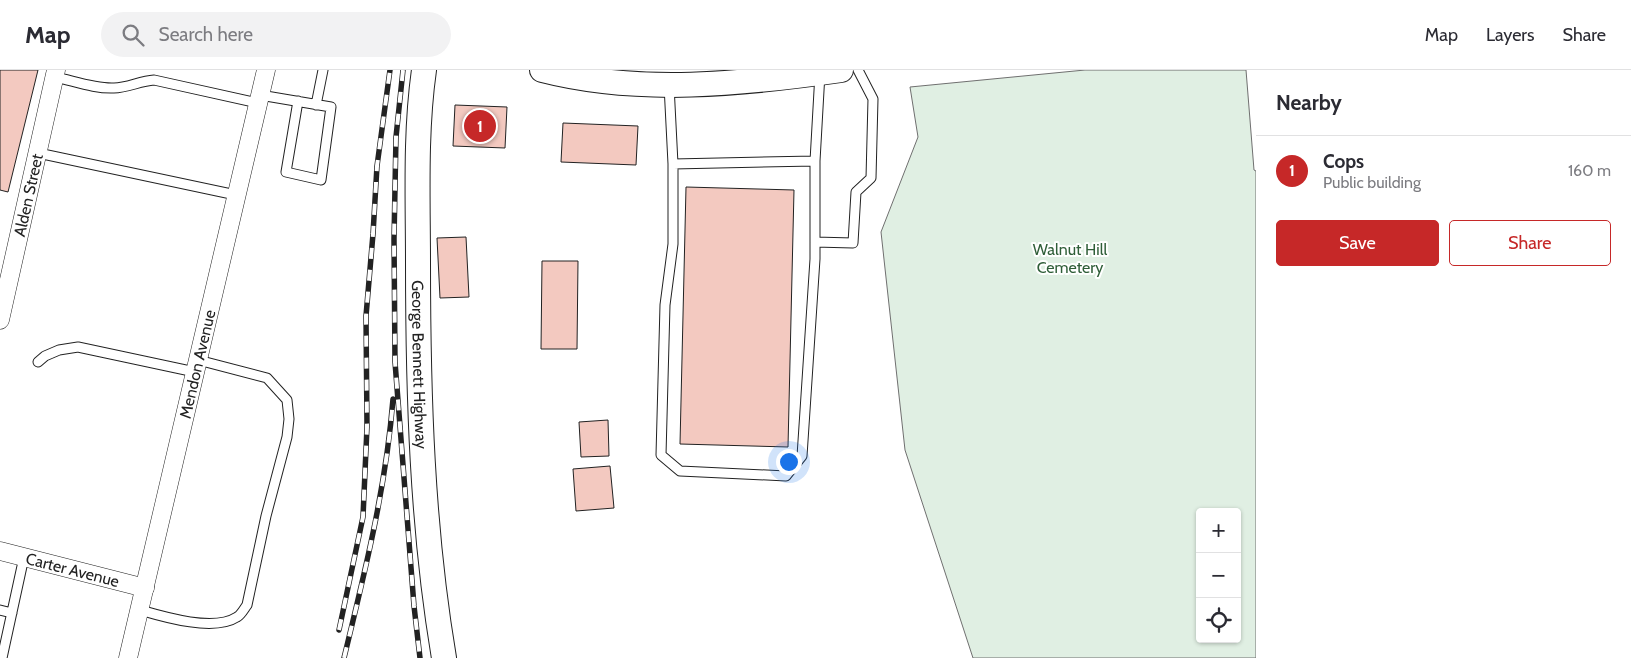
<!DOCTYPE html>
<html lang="en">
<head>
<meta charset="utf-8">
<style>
  body { margin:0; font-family:Cabin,sans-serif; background:#f2f2f3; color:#2b2b33 }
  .controls { position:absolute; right:15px; bottom:15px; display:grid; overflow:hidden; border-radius:5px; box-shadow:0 1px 4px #0004 }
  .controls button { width:45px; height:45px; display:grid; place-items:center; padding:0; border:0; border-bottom:1px solid #e1e1e2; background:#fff; color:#2b2b33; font:25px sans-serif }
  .you { position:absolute; left:788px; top:391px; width:18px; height:18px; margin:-12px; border:4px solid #fff; border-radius:50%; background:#1a73e8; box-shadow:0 0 0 8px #1a73e833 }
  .badge { display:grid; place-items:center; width:32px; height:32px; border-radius:50%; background:#c62828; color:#fff; font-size:16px; font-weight:700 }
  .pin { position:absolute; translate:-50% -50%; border:2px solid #fff; box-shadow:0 1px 5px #0006 }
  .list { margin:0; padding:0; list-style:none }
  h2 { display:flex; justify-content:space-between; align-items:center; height:65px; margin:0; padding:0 20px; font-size:21px }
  h2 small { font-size:16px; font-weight:400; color:#7c7c81 }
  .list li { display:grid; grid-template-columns:32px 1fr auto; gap:15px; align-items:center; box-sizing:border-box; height:70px; padding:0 20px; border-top:1px solid #e1e1e2 }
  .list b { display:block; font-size:19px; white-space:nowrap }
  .list p { margin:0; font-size:16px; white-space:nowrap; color:#7c7c81 }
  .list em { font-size:16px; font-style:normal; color:#7c7c81 }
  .actions { display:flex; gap:10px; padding:15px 20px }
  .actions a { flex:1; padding:11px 0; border:1px solid #c62828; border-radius:5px; text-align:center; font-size:18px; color:#c62828 }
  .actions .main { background:#c62828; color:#fff }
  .icon { flex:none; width:28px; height:28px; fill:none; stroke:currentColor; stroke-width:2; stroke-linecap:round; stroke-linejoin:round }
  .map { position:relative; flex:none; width:1256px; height:588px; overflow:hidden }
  header { display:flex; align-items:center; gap:30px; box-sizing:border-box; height:70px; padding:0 25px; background:#fff; border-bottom:1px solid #e1e1e2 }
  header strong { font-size:24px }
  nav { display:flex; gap:28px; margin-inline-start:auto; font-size:18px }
  .search { width:350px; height:45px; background:#f2f2f3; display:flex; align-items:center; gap:12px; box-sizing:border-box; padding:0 18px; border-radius:28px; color:#7c7c81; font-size:19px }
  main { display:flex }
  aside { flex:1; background:#fff }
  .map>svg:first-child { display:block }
  .green { fill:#e0efe3; stroke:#6f6f6f; fill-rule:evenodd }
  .building { fill:#f3c9c0; stroke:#222 }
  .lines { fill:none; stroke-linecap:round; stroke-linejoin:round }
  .service-casing { stroke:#222; stroke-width:11 }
  .minor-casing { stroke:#222; stroke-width:19 }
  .secondary-casing { stroke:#222; stroke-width:26 }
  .service { stroke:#fff; stroke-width:9 }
  .minor { stroke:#fff; stroke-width:18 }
  .secondary { stroke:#fff; stroke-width:24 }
  .rail-casing { stroke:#222; stroke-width:5.5 }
  .rail { stroke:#fff; stroke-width:4; stroke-dasharray:11; stroke-linecap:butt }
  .labels { text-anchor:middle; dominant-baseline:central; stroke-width:4; stroke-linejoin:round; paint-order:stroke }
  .street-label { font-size:16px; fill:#222; stroke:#fff }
  .park-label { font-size:16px; fill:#2f5e38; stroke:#fff }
</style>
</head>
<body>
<header>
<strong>Map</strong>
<div class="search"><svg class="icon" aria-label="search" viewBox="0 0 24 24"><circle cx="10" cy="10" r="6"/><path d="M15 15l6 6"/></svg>Search here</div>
<nav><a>Map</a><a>Layers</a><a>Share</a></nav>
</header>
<main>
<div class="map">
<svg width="1256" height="588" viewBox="0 0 1256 588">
  <rect width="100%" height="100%" fill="#fff"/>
  <!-- green -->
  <path class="green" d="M1085,0H1246L1254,100L1256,101V588H973L905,380L881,162L918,67L910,17ZM1200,442H1237V569H1200Z"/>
  <!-- building -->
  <path class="building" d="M0,0H38L8,122L0,120Z
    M455,35L507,37L505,78L453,76Z
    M563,53L638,56L636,95L561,92Z
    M686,117L794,120L788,377L680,374Z
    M466,167L469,227L440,228L437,168Z
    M542,191H578L577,279H541Z
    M608,350L609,386L581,387L579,352Z
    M610,396L614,438L576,441L573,399Z"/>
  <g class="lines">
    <!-- service casing -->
    <g class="service-casing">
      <path id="service" d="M55,7C74,11 95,19 114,18C127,18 140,11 154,10L258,33
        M669,15L673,94L815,91L820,3
        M260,25L331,37L321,110L286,102L298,31
        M316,35L323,0
        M38,83L236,125
        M673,94V174L665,235L661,385L680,401L786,406L802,386L815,189V91
        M815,172L853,173L856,122L871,108L873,29L858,0
        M38,292L45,286L59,280L78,277L195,302
        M0,540L12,543
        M140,540C164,547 214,562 237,547C241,545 244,539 247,535L266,446L287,367L289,349L287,330L267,308L198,290
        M2,588L24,487"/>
    </g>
    <!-- minor casing -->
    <g class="minor-casing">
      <g id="minor">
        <path id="s1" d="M0,250L56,0"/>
        <path id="s2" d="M0,481L145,518"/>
        <path id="s3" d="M128,588L266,0"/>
      </g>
    </g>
    <!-- secondary casing -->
    <g class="secondary-casing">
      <g id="secondary">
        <path id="s4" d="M424,0C415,63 418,129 418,192C418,325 422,458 444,588"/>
        <path d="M542,0C639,25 743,14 841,0"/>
      </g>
    </g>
    <!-- service -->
    <use href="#service" class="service"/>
    <!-- minor -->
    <use href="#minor" class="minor"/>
    <!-- secondary -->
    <use href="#secondary" class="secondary"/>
    <!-- rail casing -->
    <g class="rail-casing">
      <path id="rail" d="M403,0L396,67L394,169L395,292L414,536L420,588
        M339,560L363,447L367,357L366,246L373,164L377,96L390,0
        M344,588C365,501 386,418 393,329"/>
    </g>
    <!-- rail -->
    <use href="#rail" class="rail"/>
  </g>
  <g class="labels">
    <!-- street labels -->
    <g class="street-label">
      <text stroke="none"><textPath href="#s1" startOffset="128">Alden Street</textPath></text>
      <text stroke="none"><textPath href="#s3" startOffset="302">Mendon Avenue</textPath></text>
      <text stroke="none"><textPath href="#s4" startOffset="295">George Bennett Highway</textPath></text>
      <text stroke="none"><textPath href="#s2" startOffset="75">Carter Avenue</textPath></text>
    </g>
    <!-- park labels -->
    <g class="park-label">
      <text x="1070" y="179">Walnut Hill<tspan x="1070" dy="18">Cemetery</tspan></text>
    </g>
  </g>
</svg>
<div class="controls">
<button>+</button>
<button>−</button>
<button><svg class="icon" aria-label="locate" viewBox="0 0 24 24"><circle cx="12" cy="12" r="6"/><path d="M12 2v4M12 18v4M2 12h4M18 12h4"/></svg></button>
</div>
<div class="you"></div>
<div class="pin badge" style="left:480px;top:56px">1</div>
</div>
<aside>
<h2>Nearby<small></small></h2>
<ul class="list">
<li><span class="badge">1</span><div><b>Cops</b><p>Public building</p></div><em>160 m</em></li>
</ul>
<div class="actions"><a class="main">Save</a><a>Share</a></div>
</aside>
</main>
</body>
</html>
